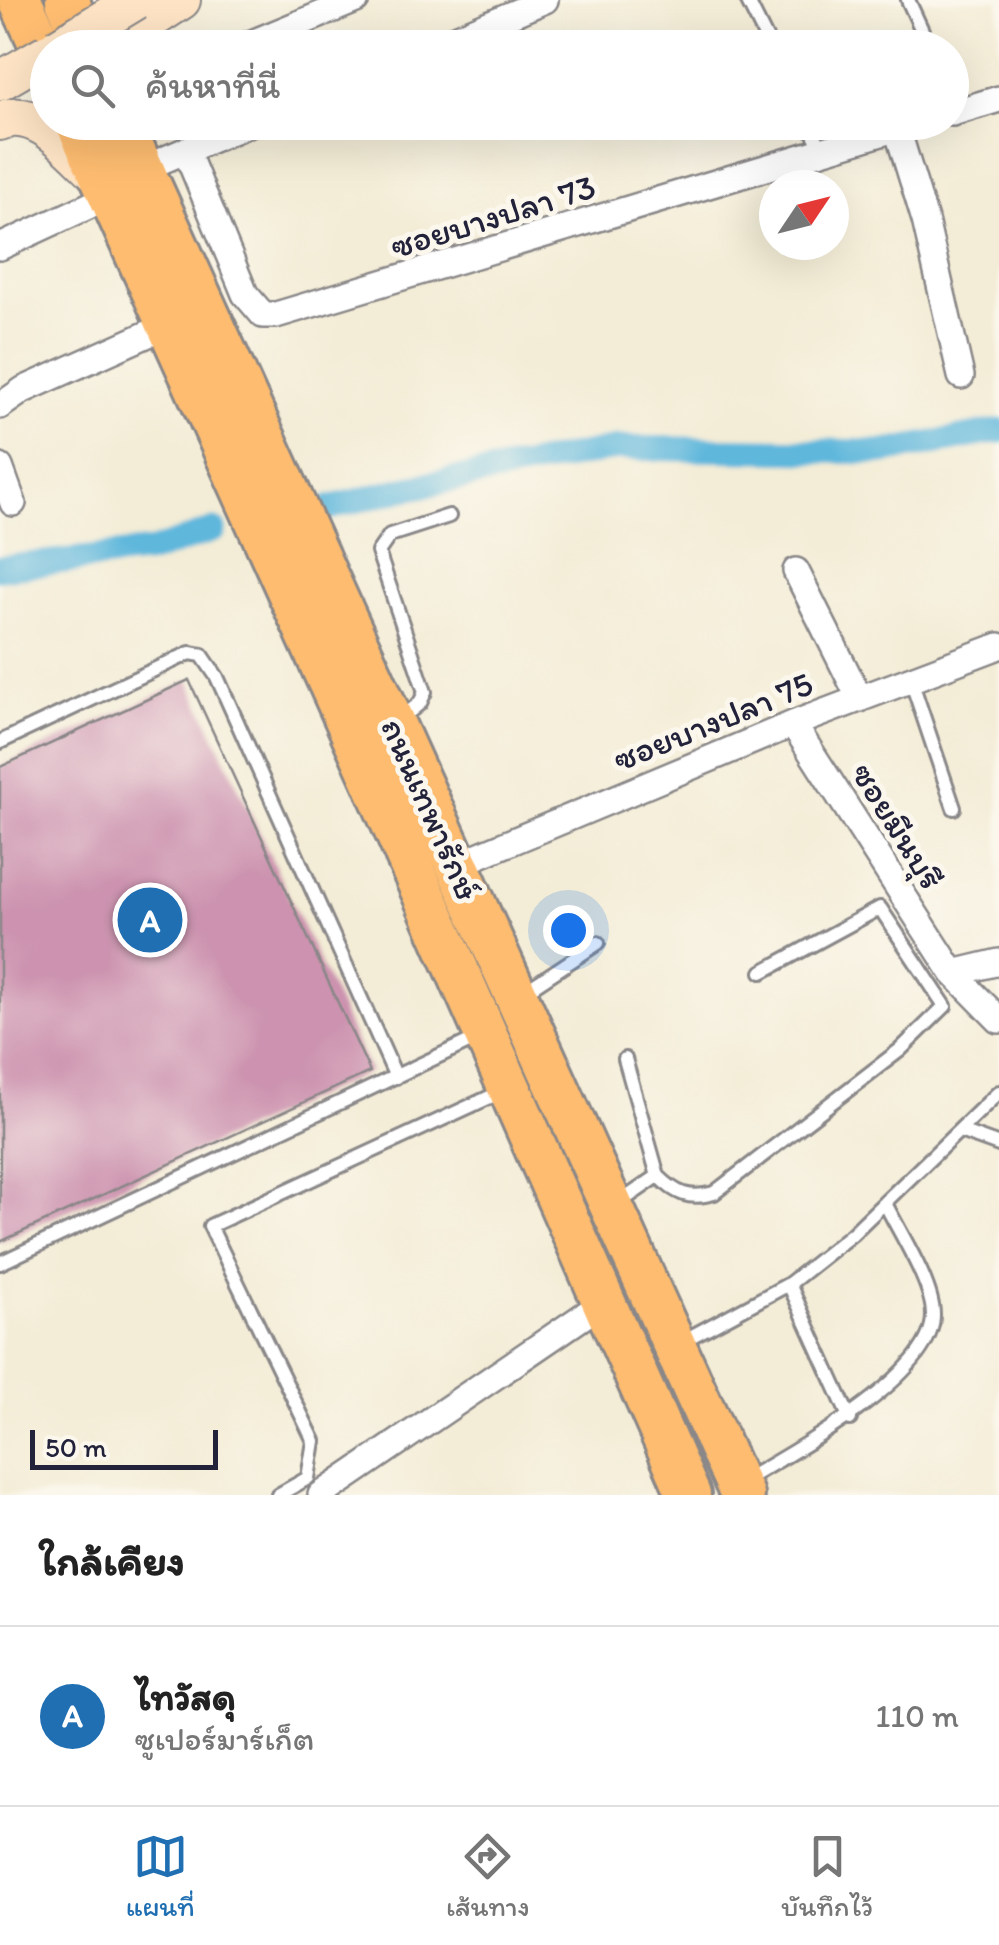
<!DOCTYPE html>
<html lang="th">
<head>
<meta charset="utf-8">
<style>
  body { margin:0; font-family:Itim,"Playpen Sans Thai",sans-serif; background:#f6f6f6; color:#222 }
  .compass { position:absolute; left:759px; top:170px; width:90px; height:90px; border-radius:50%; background:#fff; box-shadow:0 10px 40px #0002; rotate:55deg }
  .scale { position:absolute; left:30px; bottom:25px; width:188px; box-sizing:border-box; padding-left:10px; border:5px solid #22223b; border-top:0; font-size:28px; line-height:35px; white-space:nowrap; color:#22223b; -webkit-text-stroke:8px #fbf7ec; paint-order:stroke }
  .you { position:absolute; left:568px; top:930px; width:35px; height:35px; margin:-25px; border:8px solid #fff; border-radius:50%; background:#1a73e8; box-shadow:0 0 0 15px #1a73e833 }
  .badge { display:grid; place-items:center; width:65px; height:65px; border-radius:50%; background:#1f6fb2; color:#fff; font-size:32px; font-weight:700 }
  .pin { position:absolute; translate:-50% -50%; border:5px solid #fff; box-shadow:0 2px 10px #0006 }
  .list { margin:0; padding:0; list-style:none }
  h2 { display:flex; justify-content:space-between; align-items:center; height:130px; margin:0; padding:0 40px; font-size:42px }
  h2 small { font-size:32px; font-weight:400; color:#767676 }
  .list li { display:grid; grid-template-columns:65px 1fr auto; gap:30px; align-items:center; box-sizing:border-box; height:180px; padding:0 40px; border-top:2px solid #e0e0e0 }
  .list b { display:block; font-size:38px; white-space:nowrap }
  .list p { margin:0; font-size:32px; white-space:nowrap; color:#767676 }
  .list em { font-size:32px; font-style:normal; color:#767676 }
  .icon { flex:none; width:55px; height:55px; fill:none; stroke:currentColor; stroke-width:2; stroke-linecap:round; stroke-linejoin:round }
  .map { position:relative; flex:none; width:999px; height:1495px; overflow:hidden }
  .search { position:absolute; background:#fff; box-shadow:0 10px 40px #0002; left:30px; right:30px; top:30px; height:110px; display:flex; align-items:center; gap:25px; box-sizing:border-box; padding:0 35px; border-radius:55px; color:#767676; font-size:38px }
  .sheet { height:310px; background:#fff }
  nav { display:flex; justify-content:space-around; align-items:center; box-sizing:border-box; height:140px; border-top:2px solid #e0e0e0; background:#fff; font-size:28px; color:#767676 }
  nav a { display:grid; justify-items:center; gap:5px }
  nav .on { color:#1f6fb2 }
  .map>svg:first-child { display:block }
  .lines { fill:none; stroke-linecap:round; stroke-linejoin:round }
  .canal { stroke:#5fb7dc; stroke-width:25 }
  .building { fill:#cc92af }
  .lane-casing { stroke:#8a8788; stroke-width:18 }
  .street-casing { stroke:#8a8788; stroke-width:30 }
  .secondary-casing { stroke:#8a8788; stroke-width:42 }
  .primary-casing { stroke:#8a8788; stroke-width:48 }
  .lane { stroke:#fff; stroke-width:12 }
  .street { stroke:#fff; stroke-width:25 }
  .secondary { stroke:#fee4c5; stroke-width:38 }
  .primary { stroke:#fdbc6f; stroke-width:42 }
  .secondary-bridge-casing { stroke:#8a8788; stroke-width:42; stroke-linecap:butt }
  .secondary-bridge { stroke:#fee4c5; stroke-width:38 }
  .labels { text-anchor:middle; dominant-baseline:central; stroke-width:10; stroke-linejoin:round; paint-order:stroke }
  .street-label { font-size:35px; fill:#22223b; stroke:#fbf7ec }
</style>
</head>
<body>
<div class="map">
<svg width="999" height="1495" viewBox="0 0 999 1495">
  <rect width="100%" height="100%" fill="#fbf7ec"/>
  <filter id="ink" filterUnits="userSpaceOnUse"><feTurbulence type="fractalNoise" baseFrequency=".01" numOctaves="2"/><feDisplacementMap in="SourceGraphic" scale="20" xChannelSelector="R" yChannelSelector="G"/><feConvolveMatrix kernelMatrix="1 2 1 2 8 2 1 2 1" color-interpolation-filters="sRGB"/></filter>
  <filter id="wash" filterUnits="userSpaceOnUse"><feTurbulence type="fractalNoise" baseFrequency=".0048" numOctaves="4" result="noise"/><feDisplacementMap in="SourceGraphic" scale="40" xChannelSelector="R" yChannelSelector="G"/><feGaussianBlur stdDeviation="2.25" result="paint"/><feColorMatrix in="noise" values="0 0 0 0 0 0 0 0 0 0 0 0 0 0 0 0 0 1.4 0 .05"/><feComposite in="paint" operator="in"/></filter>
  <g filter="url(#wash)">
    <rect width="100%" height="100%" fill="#f3ecd6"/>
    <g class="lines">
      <!-- canal -->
      <path class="canal" d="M328,508L399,490L617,448L884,452L999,431
        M0,568L153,551L214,530"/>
    </g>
    <g id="blocks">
      <!-- building -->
      <path class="building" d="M189,680L370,1072L0,1242V767Z"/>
    </g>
  </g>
  <g filter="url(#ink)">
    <use href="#blocks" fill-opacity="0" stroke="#8a8788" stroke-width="2.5"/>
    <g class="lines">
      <!-- lane casing -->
      <g class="lane-casing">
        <path id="lane" d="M747,0L771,48
          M908,0L930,48
          M808,122L822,150
          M911,680L954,808
          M398,721L420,703L425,692L378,552L390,535L449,516
          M0,742L190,653L202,655L217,677L396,1077
          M521,994L598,943
          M960,1131L999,1145
          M658,1176C676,1194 689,1200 714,1193L900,1050L945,1006L880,908L762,972
          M616,1205L658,1176L625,1059
          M0,1263L479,1037
          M789,1284L850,1419
          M681,1342L789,1284L852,1234L999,1092
          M743,1481C791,1453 934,1376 933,1315C933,1284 899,1232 885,1203
          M278,1495L308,1478L314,1441L210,1226L503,1091"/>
      </g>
      <!-- street casing -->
      <g class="street-casing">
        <path id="street" d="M240,48L356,0
          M432,48L545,0
          M952,113L999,99
          M897,129L925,220L961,376
          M186,151L245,294L263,315H276L918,122
          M142,169L253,122
          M0,247L110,196
          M0,406L23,390L168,325
          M0,467L13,503
          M796,571L860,699
          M793,724L953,973L999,962
          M456,865L793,724L999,646
          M953,973L999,1020
          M321,1495L604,1302"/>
      </g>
      <!-- secondary casing -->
      <g class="secondary-casing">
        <path id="secondary" d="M123,48L150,20L181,0
          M0,121C37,104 75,154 100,176"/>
      </g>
      <!-- primary casing -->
      <g class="primary-casing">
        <path id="primary" d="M20,0L48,60
          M67,0L88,48
          M77,122L373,779L689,1495
          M121,122L742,1495"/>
      </g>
      <!-- lane -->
      <use href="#lane" class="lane"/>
      <!-- street -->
      <use href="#street" class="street"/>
      <!-- secondary -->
      <use href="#secondary" class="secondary"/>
      <!-- primary -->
      <use href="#primary" class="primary"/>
      <!-- secondary-bridge casing -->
      <g class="secondary-bridge-casing">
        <path id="secondary-bridge" d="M57,48L136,0
          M0,81L48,53"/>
      </g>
      <!-- secondary-bridge -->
      <use href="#secondary-bridge" class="secondary-bridge"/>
    </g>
  </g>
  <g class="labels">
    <!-- street labels -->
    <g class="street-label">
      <text transform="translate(493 216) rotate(-17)">ซอยบางปลา 73</text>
      <text transform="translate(713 721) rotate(-22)">ซอยบางปลา 75</text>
      <text transform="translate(431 809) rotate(66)">ถนนเทพารักษ์</text>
      <text transform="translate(898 826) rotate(58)">ซอยมีนบุรี</text>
    </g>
  </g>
</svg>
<svg class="compass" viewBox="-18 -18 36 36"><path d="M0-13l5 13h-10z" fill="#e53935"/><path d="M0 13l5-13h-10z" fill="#767676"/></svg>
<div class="scale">50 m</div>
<div class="you"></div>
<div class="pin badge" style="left:150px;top:920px">A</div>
<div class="search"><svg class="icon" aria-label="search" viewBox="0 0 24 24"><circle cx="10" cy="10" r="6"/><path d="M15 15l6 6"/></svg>ค้นหาที่นี่</div>
</div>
<section class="sheet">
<h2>ใกล้เคียง<small></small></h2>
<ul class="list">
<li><span class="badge">A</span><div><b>ไทวัสดุ</b><p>ซูเปอร์มาร์เก็ต</p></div><em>110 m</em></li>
</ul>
</section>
<nav>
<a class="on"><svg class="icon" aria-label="map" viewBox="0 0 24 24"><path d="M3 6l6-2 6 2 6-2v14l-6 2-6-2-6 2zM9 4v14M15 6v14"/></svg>แผนที่</a>
<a><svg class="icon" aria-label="directions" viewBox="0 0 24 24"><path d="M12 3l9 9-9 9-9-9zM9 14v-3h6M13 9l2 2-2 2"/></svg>เส้นทาง</a>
<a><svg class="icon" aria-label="saved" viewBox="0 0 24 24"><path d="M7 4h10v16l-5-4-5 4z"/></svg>บันทึกไว้</a>
</nav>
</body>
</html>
